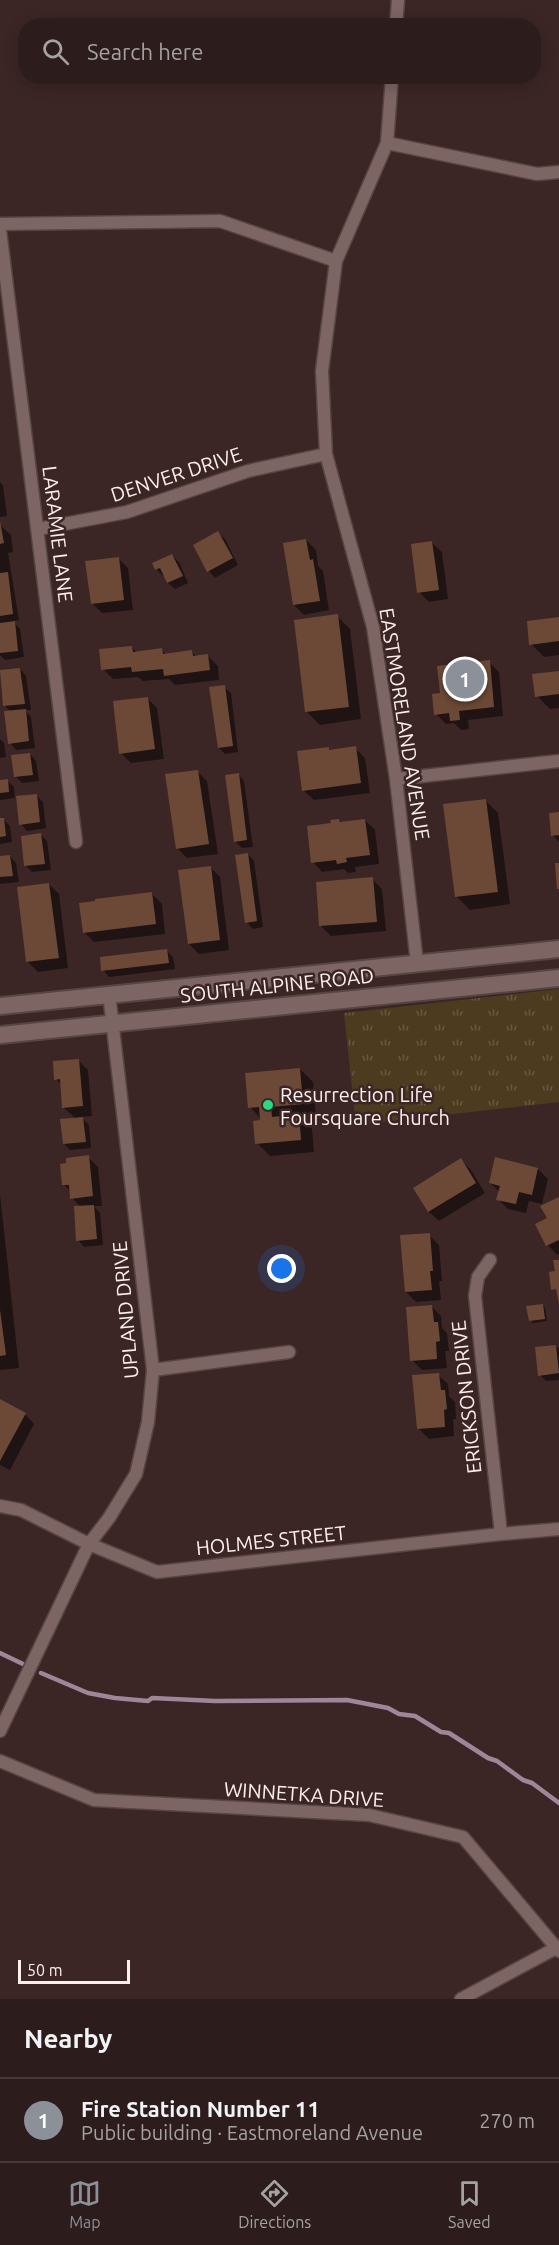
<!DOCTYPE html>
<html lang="en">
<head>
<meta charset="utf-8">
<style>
  body { margin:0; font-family:Ubuntu,sans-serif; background:#342525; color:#f1f3f6 }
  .scale { position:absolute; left:18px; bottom:15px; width:112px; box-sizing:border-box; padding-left:6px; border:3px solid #fdefed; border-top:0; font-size:16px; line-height:21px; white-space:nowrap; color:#fdefed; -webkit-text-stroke:4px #3b2625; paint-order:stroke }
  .you { position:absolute; left:282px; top:1269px; width:21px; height:21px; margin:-15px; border:4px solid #fff; border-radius:50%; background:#1a73e8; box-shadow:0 0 0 9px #1a73e833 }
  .badge { display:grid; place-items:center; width:39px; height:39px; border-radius:50%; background:#8c9099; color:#fff; font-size:20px; font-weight:700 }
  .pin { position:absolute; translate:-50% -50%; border:3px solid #fff; box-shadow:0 2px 6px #0006 }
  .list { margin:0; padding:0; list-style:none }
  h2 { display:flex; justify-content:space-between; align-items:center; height:78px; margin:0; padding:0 24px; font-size:26px }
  h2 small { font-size:20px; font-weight:400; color:#a6a1a3 }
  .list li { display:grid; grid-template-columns:39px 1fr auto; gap:18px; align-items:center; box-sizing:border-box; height:84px; padding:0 24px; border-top:2px solid #483a3b }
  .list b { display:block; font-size:22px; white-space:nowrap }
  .list p { margin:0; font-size:20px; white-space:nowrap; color:#a6a1a3 }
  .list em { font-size:20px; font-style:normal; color:#a6a1a3 }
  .icon { flex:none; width:33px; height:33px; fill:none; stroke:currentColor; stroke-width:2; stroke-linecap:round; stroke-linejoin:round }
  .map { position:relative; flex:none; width:559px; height:1999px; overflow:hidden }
  .search { position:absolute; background:#2c1c1c; box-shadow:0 3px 15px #0003; left:18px; right:18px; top:18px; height:66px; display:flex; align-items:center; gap:15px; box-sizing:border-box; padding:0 21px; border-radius:24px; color:#a6a1a3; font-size:22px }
  .sheet { height:162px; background:#2c1c1c }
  nav { display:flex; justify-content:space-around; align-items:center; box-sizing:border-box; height:84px; border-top:2px solid #483a3b; background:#2c1c1c; font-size:16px; color:#a6a1a3 }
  nav a { display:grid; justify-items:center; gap:3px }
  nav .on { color:#8c9099 }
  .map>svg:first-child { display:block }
  .grass { fill:url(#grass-tufts) }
  .shadow { fill:#0007 }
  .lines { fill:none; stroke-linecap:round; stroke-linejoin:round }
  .stream { stroke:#a08698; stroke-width:4.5 }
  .building { fill:#6c4936 }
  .minor-casing { stroke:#564544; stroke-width:15 }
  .secondary-casing { stroke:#564544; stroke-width:20 }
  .minor { stroke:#7d6563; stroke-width:12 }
  .secondary { stroke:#7d6563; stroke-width:16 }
  .poi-dot { fill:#2bd884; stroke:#3b2625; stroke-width:2 }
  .labels { text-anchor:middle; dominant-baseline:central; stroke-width:5; stroke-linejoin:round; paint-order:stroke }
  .street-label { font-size:20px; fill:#fdefed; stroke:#3b2625 }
  .poi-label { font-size:20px; fill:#fdefed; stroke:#3b2625; text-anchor:start }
</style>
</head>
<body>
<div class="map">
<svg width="559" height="1999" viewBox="0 0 559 1999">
  <defs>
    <pattern id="grass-tufts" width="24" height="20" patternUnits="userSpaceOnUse" patternTransform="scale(1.5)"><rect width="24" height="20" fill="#4d3b1f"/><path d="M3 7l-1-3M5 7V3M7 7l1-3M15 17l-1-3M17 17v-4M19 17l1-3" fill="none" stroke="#685840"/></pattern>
  </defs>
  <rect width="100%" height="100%" fill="#3b2625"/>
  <!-- grass -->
  <path class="grass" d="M559,989V1102L356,1125L344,1013Z"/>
  <!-- shadow -->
  <path class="shadow" d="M0,482L3,485L7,516L0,517Z
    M0,525L11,535L13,552L8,553L19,620L13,621L20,629L24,657L5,660L0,655Z
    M218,533L225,539L238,565L215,578L209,571L195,545Z
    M306,540L316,550L318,566L323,571L329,610L304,615L294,605Z
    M432,543L442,552L448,599L429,602L419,592Z
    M172,555L179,562L188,583L175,589L168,583L165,575L163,576L156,569Z
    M118,558L128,568L133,610L102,613L92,603Z
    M337,616L350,629L361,719L320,725L307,712Z
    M559,619V655L544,657L531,644Z
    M132,647L137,653L162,650L166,655L192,652L197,657L208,656L218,666L219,680L175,685L169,679L143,681L138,677L113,679L103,669Z
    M489,662L499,672L503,716L468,720L469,729L461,730L454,723L446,724L436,714L442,695Z
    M20,669L26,676L31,710H25L31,717L35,748L16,750L10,743L11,712L5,706Z
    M559,672V708L550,709L537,696Z
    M224,687L231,693L238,752L225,754L219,748Z
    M147,698L157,708L164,759L131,763L121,753Z
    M0,739L4,743L6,757L0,758Z
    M328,748L331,751L355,748L365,758L370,793L314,800L304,791Z
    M30,754L36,761L39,781L22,783L16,777Z
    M197,771L207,781L218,854L187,858L177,848Z
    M238,774L244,781L253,847L242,848L235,841Z
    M7,780L14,787L15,798L0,800V781Z
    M36,795L43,802L46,828L27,831L21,824Z
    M485,800L498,813L510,904L470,910L457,897Z
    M559,813V842L553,835Z
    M3,819L10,826L12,842L0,844V820Z
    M339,820L342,823L365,820L375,830L379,864L355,867L356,872L348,873L344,869L322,872L313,862L333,825Z
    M41,835L47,841L51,870L32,872L26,866Z
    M248,854L254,861L263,927L253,929L246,922Z
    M10,856L16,863L19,882L0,884V857Z
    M210,867L220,877L229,950L199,954L189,944Z
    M372,879L382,889L386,931L331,936L321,926Z
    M49,884L59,894L68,968L38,972L28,962Z
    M152,894L162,904L165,934L94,942L84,932Z
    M167,951L173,957L175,969L109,977L103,970Z
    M78,1060L88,1070L92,1116L81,1117L89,1125L91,1148L70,1150L64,1144L76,1119L64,1108L62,1085L56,1079Z
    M300,1069L313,1082L316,1116L301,1118L312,1129L314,1152L270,1156L257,1143L261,1119L250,1107Z
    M88,1157L98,1167L102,1206H94L100,1213L103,1245L84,1247L78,1240L81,1207L72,1198L71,1192L64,1185Z
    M461,1160L471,1170L485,1193L439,1221L429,1212L415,1189Z
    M538,1169L548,1179L542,1204L529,1201L526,1213L508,1209L498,1199L500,1192L490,1183Z
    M0,1194L19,1368L0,1370Z
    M559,1198V1254L557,1255L548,1245L537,1225L549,1219Z
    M429,1235L439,1245L442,1281H439L441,1300L416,1302L406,1292Z
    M543,1305L545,1308L547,1321L533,1323L530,1320Z
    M431,1306L441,1316L442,1328L447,1333L449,1351H445L447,1368L422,1370L412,1360Z
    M556,1346L559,1349V1380L546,1381L540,1375Z
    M438,1375L448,1384L449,1396L455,1402L456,1419H453L454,1436L429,1439L419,1429Z
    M0,1401L25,1414L34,1424L10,1470L0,1465Z"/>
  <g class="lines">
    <!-- stream -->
    <path class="stream" d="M0,1653L23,1664
      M41,1673L88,1693L115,1698L148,1701L152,1698L215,1701L347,1700L388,1708L399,1714L415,1716L441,1732L449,1733L488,1758L497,1761L523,1780L532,1783L559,1803"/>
  </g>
  <!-- building -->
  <path class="building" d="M0,521L4,543L0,544Z
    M218,531L233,558L207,572L193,545Z
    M306,539L310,560L313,559L320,601L293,605L283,543Z
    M432,541L439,590L417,593L411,544Z
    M172,554L183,576L167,583L160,568L155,570L152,563Z
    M119,557L124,600L91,604L85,561Z
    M8,572L13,614L0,616V573Z
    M338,614L349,707L305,712L294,620Z
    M559,617V641L529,645L527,621Z
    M15,621L18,651L0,653V623Z
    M132,646L133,652L162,648L163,654L192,650L193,656L208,654L210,670L164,676L163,669L132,672L131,667L101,670L99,649Z
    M490,660L494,707L459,711L460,720L450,721L449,713L434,715L432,694L440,693L437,666Z
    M20,668L25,704L3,706L0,670Z
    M559,671V694L535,697L532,674Z
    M225,685L233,746L218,748L209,687Z
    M148,697L155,749L119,754L113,701Z
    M26,709L29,741L8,744L4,711Z
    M356,746L361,783L302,791L297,751L329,747V750Z
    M30,753L33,775L14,777L11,755Z
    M198,770L209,844L176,849L165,774Z
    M239,773L247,840L234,842L225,775Z
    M8,779L9,792L0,793V780Z
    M37,794L40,822L19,825L16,796Z
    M486,799L498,892L455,897L443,804Z
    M559,812V835L551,836L549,813Z
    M0,818H4L6,836L0,837Z
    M339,819L340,822L365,819L370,855L346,858L347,862L337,864L336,860L311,863L307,826L331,823L330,820Z
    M41,833L45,864L24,866L21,836Z
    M248,853L257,921L245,923L235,855Z
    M10,855L13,876L0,877V856Z
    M555,863H559V889H557Z
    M211,866L220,940L188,944L178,870Z
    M373,877L377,922L319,926L316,882Z
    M49,883L59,958L26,962L17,887Z
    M152,892L156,924L83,933L79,903L95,901V899Z
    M167,949L169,963L101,971L100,957Z
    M79,1059L83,1106L62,1108L60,1079L54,1080L53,1061Z
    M300,1068L303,1104L271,1107L272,1117L299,1114L301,1140L255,1144L253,1121L260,1120L259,1107L248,1108L245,1073Z
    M83,1117L86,1142L63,1144L60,1119Z
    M89,1155L93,1196L70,1199L69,1185H62L60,1164L66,1163V1158Z
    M495,1157L538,1168L532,1195L519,1192L516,1204L496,1200L500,1186L489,1183Z
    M461,1158L476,1183L428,1212L413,1188Z
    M559,1197V1240L546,1246L535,1224L547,1218L540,1206Z
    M94,1205L97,1239L76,1241L74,1206Z
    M430,1233L433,1271H430L432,1290L405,1292L400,1235Z
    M553,1260H559V1304L556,1289L551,1290L549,1272L555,1271Z
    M543,1304L545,1319L529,1321L526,1306Z
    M432,1305L434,1322H438L440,1341L436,1342L437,1359L410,1361L406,1307Z
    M0,1310L6,1355L0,1356Z
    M556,1345L559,1373L538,1376L535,1347Z
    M439,1373L441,1390H445L447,1409L444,1410L445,1427L417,1429L412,1375Z
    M0,1399L26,1413L0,1461Z"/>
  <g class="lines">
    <!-- minor casing -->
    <g class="minor-casing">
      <path id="minor" d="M396,26L398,0
        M392,76L387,143L336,261L322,371L326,454L373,627L396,779L417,963
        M387,143L537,174L559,172
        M0,224L220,221L336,261
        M0,230L76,842
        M38,529L127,512L248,471L326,454
        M396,779L559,761
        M490,1260L478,1277L475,1296L501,1534
        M153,1370L289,1352
        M0,1506L21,1510L89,1544L157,1572L501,1534L559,1529
        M0,1731L89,1544L109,1518L136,1474L148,1422L153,1370L109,994
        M0,1761L94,1800L369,1815L463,1837L559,1951
        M461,1999L556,1948"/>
    </g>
    <!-- secondary casing -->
    <g class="secondary-casing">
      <path id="secondary" d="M0,1006L559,949
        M0,1035L559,978"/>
    </g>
    <!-- minor -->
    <use href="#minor" class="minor"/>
    <!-- secondary -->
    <use href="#secondary" class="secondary"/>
  </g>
  <!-- markers -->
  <circle class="poi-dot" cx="268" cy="1105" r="6"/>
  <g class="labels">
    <!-- street labels -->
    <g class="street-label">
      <text transform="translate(176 474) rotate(-18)">DENVER DRIVE</text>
      <text transform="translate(58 534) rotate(83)">LARAMIE LANE</text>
      <text transform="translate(405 724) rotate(81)">EASTMORELAND AVENUE</text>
      <text transform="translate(277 985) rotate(-6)">SOUTH ALPINE ROAD</text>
      <text transform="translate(125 1310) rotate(-95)">UPLAND DRIVE</text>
      <text transform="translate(466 1397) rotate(-96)">ERICKSON DRIVE</text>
      <text transform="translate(271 1540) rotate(-6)">HOLMES STREET</text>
      <text transform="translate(304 1794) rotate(4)">WINNETKA DRIVE</text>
    </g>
    <!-- poi labels -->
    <g class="poi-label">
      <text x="280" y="1094">Resurrection Life<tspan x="280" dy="23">Foursquare Church</tspan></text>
    </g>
  </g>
</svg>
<div class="scale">50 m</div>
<div class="you"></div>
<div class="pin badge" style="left:465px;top:679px">1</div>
<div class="search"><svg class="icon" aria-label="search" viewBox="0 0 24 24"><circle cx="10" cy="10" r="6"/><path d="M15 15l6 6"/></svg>Search here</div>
</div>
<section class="sheet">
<h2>Nearby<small></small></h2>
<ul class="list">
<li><span class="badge">1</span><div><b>Fire Station Number 11</b><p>Public building · Eastmoreland Avenue</p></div><em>270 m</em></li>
</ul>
</section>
<nav>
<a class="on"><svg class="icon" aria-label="map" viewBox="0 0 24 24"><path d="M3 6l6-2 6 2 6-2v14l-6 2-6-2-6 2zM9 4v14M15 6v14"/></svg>Map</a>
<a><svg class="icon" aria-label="directions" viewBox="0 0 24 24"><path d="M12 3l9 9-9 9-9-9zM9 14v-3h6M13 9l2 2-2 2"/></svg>Directions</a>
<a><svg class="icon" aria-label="saved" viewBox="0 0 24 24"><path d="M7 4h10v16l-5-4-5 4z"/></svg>Saved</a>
</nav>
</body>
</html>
